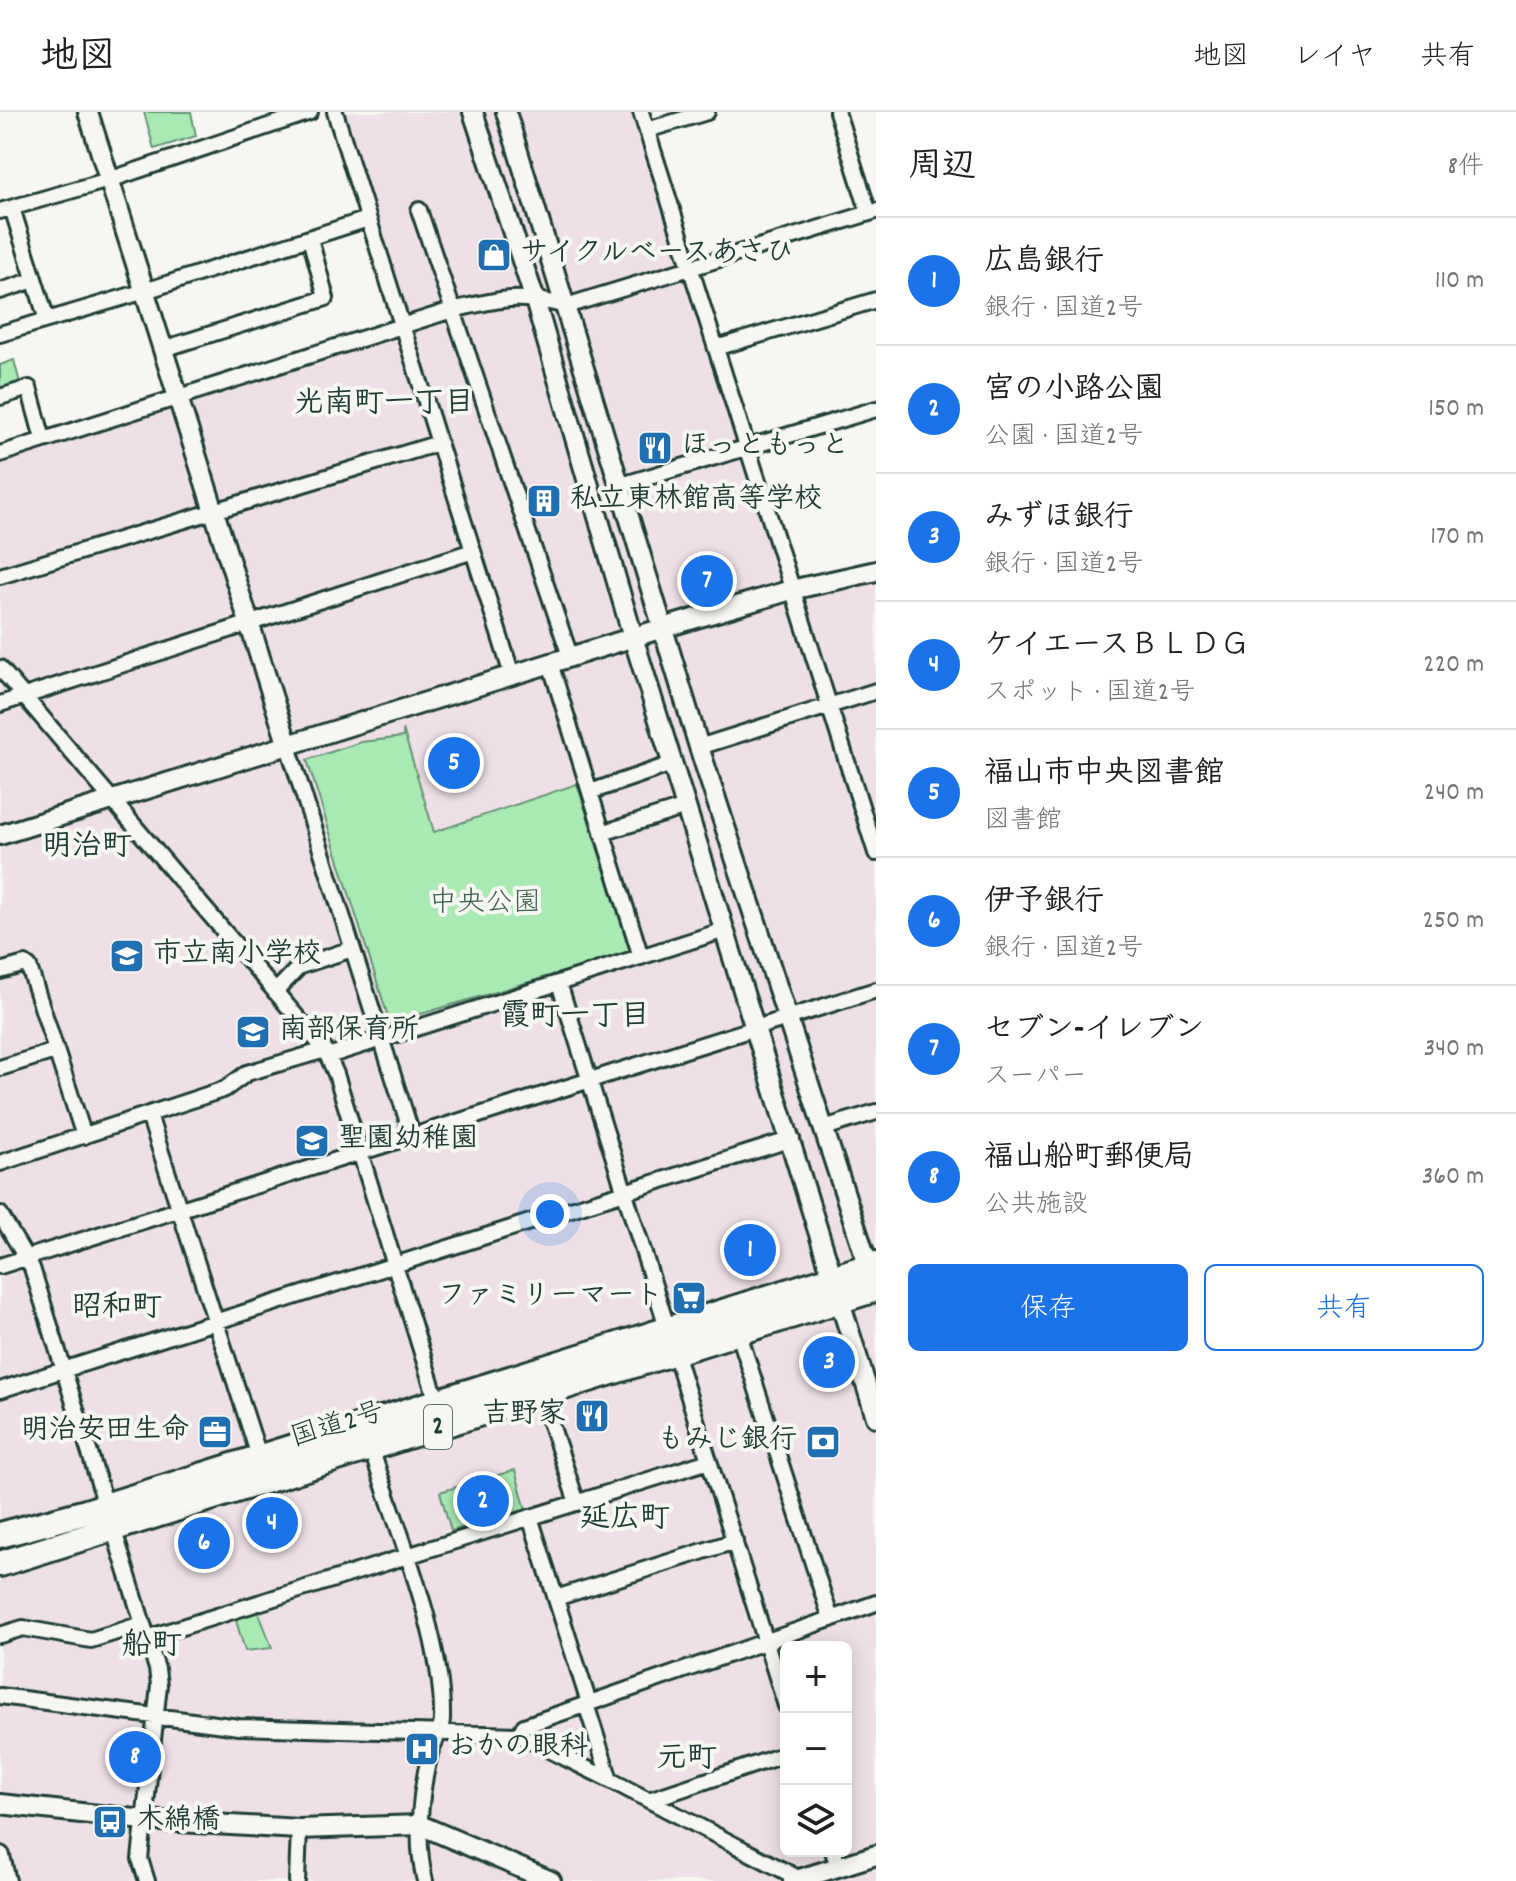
<!DOCTYPE html>
<html lang="ja">
<head>
<meta charset="utf-8">
<style>
  body { margin:0; font-family:Dekko,"Klee One",sans-serif; background:#f6f6f6; color:#202124 }
  .controls { position:absolute; right:24px; bottom:24px; display:grid; overflow:hidden; border-radius:12px; box-shadow:0 4px 20px #0003 }
  .controls button { width:72px; height:72px; display:grid; place-items:center; padding:0; border:0; border-bottom:2px solid #e0e0e0; background:#fff; color:#202124; font:40px sans-serif }
  .you { position:absolute; left:550px; top:1102px; width:28px; height:28px; margin:-20px; border:6px solid #fff; border-radius:50%; background:#1a73e8; box-shadow:0 0 0 12px #1a73e833 }
  .badge { display:grid; place-items:center; width:52px; height:52px; border-radius:50%; background:#1a73e8; color:#fff; font-size:26px; font-weight:700 }
  .pin { position:absolute; translate:-50% -50%; border:4px solid #fff; box-shadow:0 2px 8px #0006 }
  .list { margin:0; padding:0; list-style:none }
  h2 { display:flex; justify-content:space-between; align-items:center; height:104px; margin:0; padding:0 32px; font-size:34px }
  h2 small { font-size:26px; font-weight:400; color:#757577 }
  .list li { display:grid; grid-template-columns:52px 1fr auto; gap:24px; align-items:center; box-sizing:border-box; height:128px; padding:0 32px; border-top:2px solid #e0e0e0 }
  .list b { display:block; font-size:30px; white-space:nowrap }
  .list p { margin:0; font-size:26px; white-space:nowrap; color:#757577 }
  .list em { font-size:26px; font-style:normal; color:#757577 }
  .actions { display:flex; gap:16px; padding:24px 32px }
  .actions a { flex:1; padding:18px 0; border:2px solid #1a73e8; border-radius:12px; text-align:center; font-size:28px; color:#1a73e8 }
  .actions .main { background:#1a73e8; color:#fff }
  .icon { flex:none; width:44px; height:44px; fill:none; stroke:currentColor; stroke-width:2; stroke-linecap:round; stroke-linejoin:round }
  .map { position:relative; flex:none; width:876px; height:1769px; overflow:hidden }
  header { display:flex; align-items:center; gap:48px; box-sizing:border-box; height:112px; padding:0 40px; background:#fff; border-bottom:2px solid #e0e0e0 }
  header strong { font-size:38px }
  nav { display:flex; gap:44px; margin-inline-start:auto; font-size:28px }
  main { display:flex }
  aside { flex:1; background:#fff }
  .map>svg:first-child { display:block }
  .built { fill:#eee0e6; fill-rule:evenodd }
  .green { fill:#a9eab3; stroke:#649474; stroke-width:2 }
  .lines { fill:none; stroke-linecap:round; stroke-linejoin:round }
  .street-casing { stroke:#1f3d34; stroke-width:20 }
  .secondary-casing { stroke:#1f3d34; stroke-width:24 }
  .highway-casing { stroke:#1f3d34; stroke-width:30 }
  .street { stroke:#f6f6f2; stroke-width:14 }
  .secondary { stroke:#f6f6f2; stroke-width:18 }
  .highway { stroke:#f6f6f2; stroke-width:24 }
  .labels { text-anchor:middle; dominant-baseline:central; stroke-width:8; stroke-linejoin:round; paint-order:stroke }
  .shield { fill:#f6f6f2; stroke:#60746d; stroke-width:2 }
  .shield-label { font-size:26px; font-weight:bold; fill:#1f3d34 }
  .poi-label { font-size:28px; font-weight:bold; fill:#1f3d34; stroke:#f6f6f2; text-anchor:start }
  .park-label { font-size:28px; fill:#3b604d; stroke:#f6f6f2 }
  .street-label { font-size:28px; fill:#1f3d34; stroke:#f6f6f2 }
  .neighbourhood-label { font-size:30px; font-weight:bold; fill:#1f3d34; stroke:#f6f6f2 }
</style>
</head>
<body>
<header>
<strong>地図</strong>
<nav><a>地図</a><a>レイヤ</a><a>共有</a></nav>
</header>
<main>
<div class="map">
<svg width="876" height="1769" viewBox="0 0 876 1769">
  <rect width="100%" height="100%" fill="#f6f6f2"/>
  <filter id="ink" filterUnits="userSpaceOnUse"><feTurbulence type="fractalNoise" baseFrequency=".0125" numOctaves="2"/><feDisplacementMap in="SourceGraphic" scale="16" xChannelSelector="R" yChannelSelector="G"/><feConvolveMatrix kernelMatrix="1 2 1 2 8 2 1 2 1" color-interpolation-filters="sRGB"/></filter>
  <g filter="url(#ink)">
    <!-- built -->
    <path class="built" d="M338,0H643L794,482L876,459V1769H0V347L407,219ZM786,1535H846V1739H786Z"/>
    <!-- green -->
    <path class="green" d="M144,0H191L196,24L154,37Z
      M14,248L21,275L0,281V253Z
      M403,617L434,720L577,672L631,840L390,911L307,648L361,630L403,625Z
      M515,1358L526,1398L451,1419L440,1380Z
      M257,1496L272,1536L245,1539L235,1505Z"/>
    <g class="lines">
      <!-- street casing -->
      <g class="street-casing">
        <path id="street" d="M335,0L512,563
          M641,0L876,741
          M837,0L869,101
          M647,18L707,0
          M12,96L47,208
          M419,98L570,544
          M0,99L109,68L310,0
          M0,179L34,168
          M0,222L145,179L368,107
          M716,236L876,188
          M163,237L326,186L310,126
          M0,285L29,276L43,327
          M0,342L452,198C498,187 521,181 566,194L876,99
          M618,374L876,297
          M0,464L439,331
          M550,551L641,845
          M0,556L325,938L336,962L438,1293
          M0,592L473,439
          M288,634L412,1023
          M699,635L876,579
          M590,680L672,652
          M602,721L686,695
          M0,859L25,852L29,855L84,1024
          M559,871L786,1594
          M275,880L300,854L352,837
          M328,944L725,818
          M0,956L55,939
          M149,1003L259,1344
          M824,1016L876,1000
          M0,1051L225,977L247,961L325,938
          M0,1102L32,1156L157,1557L159,1573L140,1747L147,1769
          M0,1154L876,878
          M738,1219L831,1507
          M0,1278L792,1027
          M541,1282L577,1391
          M371,1336C396,1415 444,1526 442,1607C442,1620 433,1630 430,1642C420,1681 415,1730 425,1769
          M530,1405L589,1591
          M556,1486L735,1429
          M0,1523L23,1516L91,1528L142,1512
          M147,1526L709,1349
          M0,1584L239,1615L519,1623L610,1668
          M586,1592L610,1668L800,1767
          M519,1623L524,1614L876,1491
          M649,1688L786,1642
          M833,1739L838,1755
          M297,1769L299,1717"/>
      </g>
      <!-- secondary casing -->
      <g class="secondary-casing">
        <path id="secondary" d="M88,0L288,634
          M473,0L534,185L633,525L876,1305
          M506,0L699,635L872,1165
          M0,723L663,516L791,478L876,459
          M0,1692L144,1708L299,1717L420,1713L551,1769
          M0,1744L6,1769
          M793,1769L876,1743"/>
      </g>
      <!-- highway casing -->
      <g class="highway-casing">
        <path id="highway" d="M0,1423L86,1400L876,1152
          M0,1452L876,1177"/>
      </g>
      <!-- street -->
      <use href="#street" class="street"/>
      <!-- secondary -->
      <use href="#secondary" class="secondary"/>
      <!-- highway -->
      <use href="#highway" class="highway"/>
    </g>
  </g>
  <!-- icons -->
  <defs>
    <g id="shop-square" transform="scale(1.8)"><rect x="-9" y="-9" width="18" height="18" rx="4" fill="#1f6fb2" stroke="#f6f6f2"/><path d="M-5-2.5h2.3a2.7 3.5 0 0 1 5.4 0H5L5.5 6h-11ZM-1.5-2.5h3a1.5 2.3 0 0 0-3 0Z" fill="#fff"/></g>
    <g id="restaurant-square" transform="scale(1.8)"><rect x="-9" y="-9" width="18" height="18" rx="4" fill="#1f6fb2" stroke="#f6f6f2"/><path d="M-5-6h1v4h1v-4h1v4h1v-4h1v5L-1.5 .5V6h-2V.5L-5-1ZM5-6V6H3V1.5H1.5Q1.5-4 5-6Z" fill="#fff"/></g>
    <g id="building-square" transform="scale(1.8)"><rect x="-9" y="-9" width="18" height="18" rx="4" fill="#1f6fb2" stroke="#f6f6f2"/><path d="M-4-6H4V6H1V3H-1V6H-4ZM-2.5-4.3h1.7v1.8h-1.7ZM.8-4.3h1.7v1.8H.8ZM-2.5-1h1.7V.8h-1.7ZM.8-1h1.7V.8H.8Z" fill="#fff"/></g>
    <g id="school-square" transform="scale(1.8)"><rect x="-9" y="-9" width="18" height="18" rx="4" fill="#1f6fb2" stroke="#f6f6f2"/><path d="M0-5L7-2L0 1L-7-2ZM-4 1L0 2.5L4 1V4Q0 6-4 4Z" fill="#fff"/></g>
    <g id="supermarket-square" transform="scale(1.8)"><rect x="-9" y="-9" width="18" height="18" rx="4" fill="#1f6fb2" stroke="#f6f6f2"/><path d="M-6-5.5h2.5l.6 2H6L4.5 2H-2.5L-4.4-4H-6ZM-1.5 3.2a1.3 1.3 0 1 0 .1 0ZM3 3.2a1.3 1.3 0 1 0 .1 0Z" fill="#fff"/></g>
    <g id="office-square" transform="scale(1.8)"><rect x="-9" y="-9" width="18" height="18" rx="4" fill="#1f6fb2" stroke="#f6f6f2"/><path d="M-6-3h4V-5.5h4V-3h4V5H-6ZM-1-4.5V-3h2v-1.5ZM-6 0V1H6V0Z" fill="#fff"/></g>
    <g id="bank-square" transform="scale(1.8)"><rect x="-9" y="-9" width="18" height="18" rx="4" fill="#1f6fb2" stroke="#f6f6f2"/><path d="M-6-4H6V4H-6ZM0-2.3a2.3 2.3 0 1 0 0 4.6a2.3 2.3 0 1 0 0-4.6Z" fill="#fff"/></g>
    <g id="hospital-square" transform="scale(1.8)"><rect x="-9" y="-9" width="18" height="18" rx="4" fill="#1f6fb2" stroke="#f6f6f2"/><path d="M-5-5h3v3.5h4V-5h3V5h-3V1.5h-4V5h-3Z" fill="#fff"/></g>
    <g id="bus-square" transform="scale(1.8)"><rect x="-9" y="-9" width="18" height="18" rx="4" fill="#1f6fb2" stroke="#f6f6f2"/><path d="M-5-6H5V4H4V6H2V4H-2V6H-4V4H-5ZM-3.5-4V0h7V-4ZM-3.5 1.2v1.5H-2V1.2ZM2 1.2v1.5H3.5V1.2Z" fill="#fff"/></g>
  </defs>
  <g fill-rule="evenodd">
    <use href="#shop-square" x="494" y="143"/>
    <use href="#restaurant-square" x="655" y="336"/>
    <use href="#building-square" x="544" y="389"/>
    <use href="#school-square" x="127" y="844"/>
    <use href="#school-square" x="253" y="920"/>
    <use href="#school-square" x="312" y="1029"/>
    <use href="#supermarket-square" x="689" y="1186"/>
    <use href="#restaurant-square" x="592" y="1304"/>
    <use href="#office-square" x="215" y="1320"/>
    <use href="#bank-square" x="823" y="1330"/>
    <use href="#hospital-square" x="422" y="1637"/>
    <use href="#bus-square" x="110" y="1710"/>
  </g>
  <g class="labels">
    <!-- shield labels -->
    <rect class="shield" x="424" y="1293" width="28" height="44" rx="6"/>
    <g class="shield-label">
      <text x="438" y="1315">2</text>
    </g>
    <!-- poi labels -->
    <g class="poi-label">
      <text x="520" y="143">サイクルベースあさひ</text>
      <text x="681" y="336">ほっともっと</text>
      <text x="570" y="389">私立東林館高等学校</text>
      <text x="153" y="844">市立南小学校</text>
      <text x="279" y="920">南部保育所</text>
      <text x="338" y="1029">聖園幼稚園</text>
      <text x="663" y="1186" text-anchor="end">ファミリーマート</text>
      <text x="566" y="1304" text-anchor="end">吉野家</text>
      <text x="189" y="1320" text-anchor="end">明治安田生命</text>
      <text x="797" y="1330" text-anchor="end">もみじ銀行</text>
      <text x="448" y="1637">おかの眼科</text>
      <text x="136" y="1710">木綿橋</text>
    </g>
    <!-- park labels -->
    <g class="park-label">
      <text x="485" y="793">中央公園</text>
    </g>
    <!-- street labels -->
    <g class="street-label">
      <text transform="translate(338 1315) rotate(-17)">国道2号</text>
    </g>
    <!-- neighbourhood labels -->
    <g class="neighbourhood-label">
      <text x="384" y="293">光南町一丁目</text>
      <text x="87" y="736">明治町</text>
      <text x="575" y="906">霞町一丁目</text>
      <text x="117" y="1197">昭和町</text>
      <text x="625" y="1408">延広町</text>
      <text x="152" y="1535">船町</text>
      <text x="687" y="1648">元町</text>
    </g>
  </g>
</svg>
<div class="controls">
<button>+</button>
<button>−</button>
<button><svg class="icon" aria-label="layers" viewBox="0 0 24 24"><path d="M12 4l9 5-9 5-9-5zM3 14l9 5 9-5"/></svg></button>
</div>
<div class="you"></div>
<div class="pin badge" style="left:750px;top:1138px">1</div>
<div class="pin badge" style="left:483px;top:1389px">2</div>
<div class="pin badge" style="left:829px;top:1250px">3</div>
<div class="pin badge" style="left:272px;top:1411px">4</div>
<div class="pin badge" style="left:454px;top:651px">5</div>
<div class="pin badge" style="left:204px;top:1431px">6</div>
<div class="pin badge" style="left:707px;top:469px">7</div>
<div class="pin badge" style="left:135px;top:1645px">8</div>
</div>
<aside>
<h2>周辺<small>8件</small></h2>
<ul class="list">
<li><span class="badge">1</span><div><b>広島銀行</b><p>銀行 · 国道2号</p></div><em>110 m</em></li>
<li><span class="badge">2</span><div><b>宮の小路公園</b><p>公園 · 国道2号</p></div><em>150 m</em></li>
<li><span class="badge">3</span><div><b>みずほ銀行</b><p>銀行 · 国道2号</p></div><em>170 m</em></li>
<li><span class="badge">4</span><div><b>ケイエースＢＬＤＧ</b><p>スポット · 国道2号</p></div><em>220 m</em></li>
<li><span class="badge">5</span><div><b>福山市中央図書館</b><p>図書館</p></div><em>240 m</em></li>
<li><span class="badge">6</span><div><b>伊予銀行</b><p>銀行 · 国道2号</p></div><em>250 m</em></li>
<li><span class="badge">7</span><div><b>セブン-イレブン</b><p>スーパー</p></div><em>340 m</em></li>
<li><span class="badge">8</span><div><b>福山船町郵便局</b><p>公共施設</p></div><em>360 m</em></li>
</ul>
<div class="actions"><a class="main">保存</a><a>共有</a></div>
</aside>
</main>
</body>
</html>
